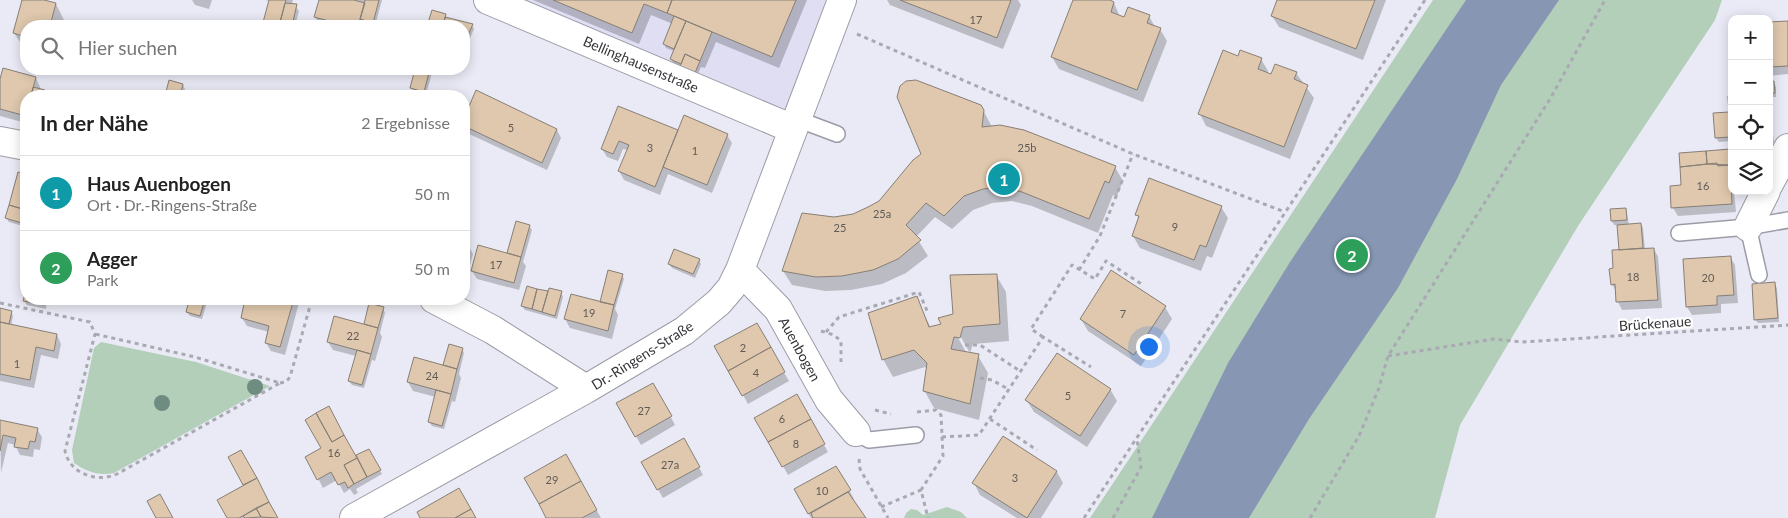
<!DOCTYPE html>
<html lang="de">
<head>
<meta charset="utf-8">
<style>
  body { margin:0; font-family:Lato,sans-serif; background:#f6f6f6; color:#222 }
  .controls { position:absolute; right:15px; top:15px; display:grid; overflow:hidden; border-radius:10px; box-shadow:0 2px 12px #0003 }
  .controls button { width:45px; height:45px; display:grid; place-items:center; padding:0; border:0; border-bottom:1px solid #e0e0e0; background:#fff; color:#222; font:25px sans-serif }
  .you { position:absolute; left:1148px; top:346px; width:18px; height:18px; margin:-12px; border:4px solid #fff; border-radius:50%; background:#1a73e8; box-shadow:0 0 0 8px #1a73e833 }
  .badge { display:grid; place-items:center; width:32px; height:32px; border-radius:50%; background:#2f7468; color:#fff; font-size:16px; font-weight:700 }
  .pin { position:absolute; translate:-50% -50%; border:2px solid #fff; box-shadow:0 1px 5px #0006 }
  .list { margin:0; padding:0; list-style:none }
  h2 { display:flex; justify-content:space-between; align-items:center; height:65px; margin:0; padding:0 20px; font-size:21px }
  h2 small { font-size:16px; font-weight:400; color:#767676 }
  .list li { display:grid; grid-template-columns:32px 1fr auto; gap:15px; align-items:center; box-sizing:border-box; height:75px; padding:0 20px; border-top:1px solid #e0e0e0 }
  .list b { display:block; font-size:19px; white-space:nowrap }
  .list p { margin:0; font-size:16px; white-space:nowrap; color:#767676 }
  .list em { font-size:16px; font-style:normal; color:#767676 }
  .icon { flex:none; width:28px; height:28px; fill:none; stroke:currentColor; stroke-width:2; stroke-linecap:round; stroke-linejoin:round }
  .map { position:relative; flex:none; width:1788px; height:518px; overflow:hidden }
  .search { position:absolute; background:#fff; box-shadow:0 2px 12px #0003; left:20px; top:20px; width:450px; height:55px; display:flex; align-items:center; gap:12px; box-sizing:border-box; padding:0 18px; border-radius:20px; color:#767676; font-size:19px }
  .panel { position:absolute; background:#fff; box-shadow:0 2px 12px #0003; left:20px; top:90px; width:450px; height:215px; border-radius:20px }
  .map>svg:first-child { display:block }
  .built { fill:#dfdef2 }
  .green { fill:#b3cfba }
  .water { fill:#8797b3 }
  .shadow { fill:#0003 }
  .building { fill:#dfc8ad; stroke:#877f76 }
  .lines { fill:none; stroke-linecap:round; stroke-linejoin:round }
  .service-casing { stroke:#9c9ca7; stroke-width:18 }
  .minor-casing { stroke:#9c9ca7; stroke-width:30 }
  .path { stroke:#a9a9b2; stroke-width:3; stroke-dasharray:4 4; stroke-linecap:butt }
  .service { stroke:#fff; stroke-width:15 }
  .minor { stroke:#fff; stroke-width:28 }
  .tree { fill:#6f8c81 }
  .labels { text-anchor:middle; dominant-baseline:central; stroke-width:4.5; stroke-linejoin:round; paint-order:stroke }
  .number-label { font-size:11px; fill:#605a57 }
  .street-label { font-size:14px; fill:#35353a; stroke:#fff }
</style>
</head>
<body>
<div class="map">
<svg width="1788" height="518" viewBox="0 0 1788 518">
  <rect width="100%" height="100%" fill="#eaeaf6"/>
  <!-- built -->
  <path class="built" d="M516,0H826L785,112Z"/>
  <!-- green -->
  <path class="green" d="M1433,0H1722L1715,20L1578,226L1460,425L1435,518H1090Z
    M101,342L196,362L270,386L114,473C98,476 87,472 74,463L72,450L94,348Z
    M947,507L961,512L967,518H904L906,513L911,509L917,510L923,515Z"/>
  <!-- water -->
  <path class="water" d="M1466,0H1559L1501,85L1457,179L1398,288L1309,419L1249,518H1152L1228,363L1290,262Z"/>
  <!-- shadow -->
  <path class="shadow" d="M23,0H40L56,4L65,22L64,26H26V51L14,33Z
    M192,0H212L209,9L195,5Z
    M265,0H293L291,6L296,7L299,11L295,26H263L270,1Z
    M320,0H382L375,26L366,24L365,26L320,25L315,17Z
    M533,0H807L779,68L716,42L705,68L701,67L696,78L676,67L671,59L674,51L666,48L664,44L673,24L651,15L639,44Z
    M887,0H1018L1021,5L1003,49L890,5Z
    M1074,0H1106L1114,3L1120,17L1125,19L1149,16L1155,27L1160,29L1167,41L1143,102L1059,69L1052,57Z
    M1278,0H1386L1363,60L1279,27L1272,16Z
    M433,11L445,15L447,19L472,25L474,29L464,52V26H429Z
    M1788,22V74L1769,76V23Z
    M1238,57L1261,59L1268,71L1267,74L1272,76L1296,73L1314,98L1290,159L1206,126L1200,114Z
    M416,69H433L426,95L414,92L411,87Z
    M36,78L40,87V90L46,96H26V123L0,116V84Z
    M170,81L183,85L185,89L183,96H166Z
    M1769,83H1774L1776,87V97H1769Z
    M477,92L557,130L561,138L547,170L467,133L464,121Z
    M1732,97V141L1719,142L1716,138L1730,113Z
    M1769,100L1774,143H1769Z
    M618,108L678,132L727,135L732,143L712,193L668,174L660,195L624,180L619,171L628,150L623,149L618,161L607,157L602,149Z
    M983,110L992,127L1115,167L1123,181L1117,196L1113,195L1098,233L1032,206L1012,201L992,203L973,210L952,229L935,217L916,237L928,256L906,273L882,284L851,290L825,291L792,285L783,271L834,218L854,215L880,202Z
    M1729,151L1732,155V191H1734L1736,212L1678,216L1673,208L1682,186L1680,154Z
    M18,174L26,176V227L9,222L6,218Z
    M1221,207L1228,218L1212,258L1207,256L1201,271L1140,248L1133,236L1140,220L1137,215Z
    M1626,209L1629,225L1641,224L1643,228L1645,250L1654,249L1658,257L1662,308L1622,310L1618,302L1617,293L1612,284L1620,251L1618,225H1614L1612,221Z
    M517,223L529,226L532,230L523,262L526,266L519,290L477,279L472,271L508,255Z
    M464,244L468,245L473,254L466,279L464,278Z
    M1730,257L1735,265L1738,303L1721,304V313L1692,315L1687,307Z
    M699,260L701,264L695,278L672,268L669,264Z
    M622,275L624,279L615,309L618,315L612,339L570,328L565,319L603,304Z
    M996,275L1006,292L1009,341L973,344L970,353L958,332L956,334L967,354L978,356L988,373L979,420L934,408L924,390L927,369L925,367L893,377L883,359L916,298L931,328L942,324L954,315Z
    M1774,284L1777,288L1779,322L1758,323L1755,319Z
    M527,287L549,293L561,292L563,297L557,319L525,310L522,306Z
    M26,292V299H47L46,309L27,305L24,301Z
    M178,299H208L202,319L190,316L187,312L189,304Z
    M247,299H300L285,355L271,351L266,343L269,332L247,326L242,318Z
    M1165,307L1172,319L1141,366L1088,331L1081,319Z
    M383,308L385,313L380,333L382,337L375,361L372,360L364,388L352,385L349,381L356,356L333,350L328,342L366,326L365,324Z
    M0,310L11,312L13,316L11,326L57,335L61,344L58,359L41,355L34,388L0,381Z
    M756,325L789,381L748,404L716,347Z
    M462,349L464,353L459,374L461,378L455,402L452,401L444,429L432,426L429,422L436,397L413,391L408,382L446,367L445,365Z
    M653,384L675,425L641,445L618,404Z
    M1110,389L1117,401L1087,447L1034,412L1027,401Z
    M796,395L828,452L788,475L756,418Z
    M0,421L37,429L42,437L40,450L34,449L33,457L20,455L15,445L8,443L1,473Z
    M684,440L703,475L663,498L642,462Z
    M368,450L382,474L356,489L358,493L354,495L350,489L344,493L337,480L323,488L307,457L358,463Z
    M240,451L277,518H228L245,486L229,457Z
    M566,456L601,518H548Z
    M836,467L854,499L852,501L855,507L858,506L865,518H811L795,489Z
    M1057,472L1063,483L1041,518H1017L980,495L974,483Z"/>
  <!-- building -->
  <path class="building" d="M22,0H44L56,3L50,26H26V37L13,33Z
    M269,0H286L279,26H262Z
    M319,0H354L365,3L358,26H348L314,17Z
    M365,0H379L373,23L360,19Z
    M553,0H672L667,13L644,4L632,33Z
    M672,0H796L772,57L667,13Z
    M900,0H1011L997,38Z
    M1073,0H1110L1114,2L1111,12L1124,17L1128,7L1150,15L1147,23L1161,28L1137,90L1051,57Z
    M1277,0H1375L1356,49L1271,16Z
    M285,3L297,4L292,26H279Z
    M432,10L446,14L443,26H427Z
    M674,16L686,21L674,49L663,44Z
    M445,17L473,24L464,44V26H443Z
    M686,21L712,32L700,61L685,54L681,64L670,59Z
    M1788,21V66L1769,67V22Z
    M1223,50L1238,56L1240,50L1262,58L1258,69L1271,74L1275,64L1297,72L1294,79L1308,85L1284,147L1198,114Z
    M685,54L700,61L694,75L679,69Z
    M3,68L36,77L31,96H26V116L0,109V79Z
    M415,69H430L424,92L410,88Z
    M169,80L183,84L180,96H165Z
    M916,80L981,105L984,110L982,127L1000,125L1024,130L1116,166L1109,183L1105,181L1089,219L1022,192L1003,187L983,189L964,196L944,216L926,203L906,225L921,240L898,259L873,270L842,276L816,277L782,271L802,213L834,217L853,214L868,207L879,201L913,160L921,154L897,97L900,86L906,81Z
    M1774,81L1775,93H1769V82Z
    M33,87L45,90L43,96H31Z
    M476,90L557,129L542,163L464,126V118Z
    M1728,96H1732V137H1730Z
    M618,106L678,130L655,187L618,171L629,145L619,141L613,154L601,149Z
    M1729,112L1730,137L1715,138L1713,113Z
    M684,115L728,134L707,185L663,167Z
    M1730,149V165L1707,164L1706,151Z
    M1706,151L1707,164L1680,167L1679,153Z
    M1730,162L1732,204L1671,208L1670,186L1681,185L1680,167L1717,163L1718,166L1730,165Z
    M18,172L26,174V210L9,205Z
    M1149,178L1222,206L1206,247L1200,245L1194,260L1132,236L1139,216L1135,215Z
    M9,205L26,210L25,224L5,218Z
    M1626,208L1627,220L1611,221L1610,209Z
    M516,221L530,225L521,257L507,253Z
    M1641,223L1643,248L1619,250L1617,225Z
    M464,243L469,244L464,263Z
    M478,245L521,257L514,283L471,271Z
    M1654,248L1658,300L1616,302L1615,284L1611,285L1609,269L1613,268L1612,250Z
    M674,249L700,259L693,274L668,264Z
    M1731,256L1734,295L1717,296V305L1686,307L1683,259Z
    M608,270L623,274L614,305L600,302Z
    M1111,270L1166,306L1134,355L1080,319Z
    M997,274L1000,324L963,327L960,338L954,337L951,349L979,354L970,404L923,391L927,363L914,350L882,360L868,313L917,296L929,327L941,324L938,318L953,314L950,275Z
    M1775,282L1778,318L1754,320L1752,284Z
    M527,286L537,289L532,309L521,306Z
    M549,288L562,291L555,316L542,312Z
    M537,289L548,291L542,312L532,309Z
    M26,290V299H46L44,305L23,301Z
    M571,294L614,305L608,331L564,319Z
    M182,299H205L200,316L186,312L189,301Z
    M245,299H294L280,347L265,343L269,326L241,318Z
    M369,303L384,307L378,328L364,324Z
    M0,308L12,311L9,324L0,322Z
    M334,316L378,328L371,354L327,342Z
    M0,322L57,334L54,351L36,347L30,380L0,374Z
    M757,323L771,347L728,371L714,346Z
    M449,344L463,348L457,369L443,365Z
    M771,347L785,372L742,396L728,371Z
    M357,350L371,354L362,385L348,381Z
    M1057,353L1111,389L1080,436L1025,400Z
    M414,357L457,369L451,394L407,382Z
    M653,383L672,416L635,437L616,403Z
    M436,390L451,394L442,426L428,422Z
    M797,394L811,419L768,442L754,418Z
    M329,406L344,435L332,442L316,413Z
    M316,413L332,442L344,435L357,458L344,465L354,484L348,488L345,482L338,485L331,472L317,480L305,457L321,448L305,420Z
    M811,419L825,444L782,467L768,442Z
    M0,420L38,428L35,442L30,441L28,449L14,447L16,438L3,435L0,451Z
    M1003,436L1057,471L1027,518L972,483Z
    M684,438L700,467L657,490L641,462Z
    M369,449L381,470L367,477L356,455Z
    M241,450L257,478L243,485L228,457Z
    M566,454L581,481L539,504L524,478Z
    M357,458L367,477L354,484L344,465Z
    M836,466L851,490L808,514L794,489Z
    M257,478L269,502L239,518H227L217,500Z
    M581,481L597,510L582,518H546L539,504Z
    M459,488L471,509L455,518H420L417,512Z
    M848,492L866,518H813L811,513Z
    M160,494L173,518H156L147,501Z
    M269,502L278,518L261,517L256,508Z
    M256,508L261,517L245,518L243,516Z
    M471,509L476,518H455Z"/>
  <g class="lines">
    <!-- service casing -->
    <g class="service-casing">
      <path id="service" d="M797,119L837,134
        M1748,227L1788,220
        M1679,233L1748,227L1759,275
        M856,432L869,440L916,435"/>
    </g>
    <!-- minor casing -->
    <g class="minor-casing">
      <path id="minor" d="M488,0L793,129
        M0,141L26,146
        M1769,184L1788,148
        M1748,227L1766,191
        M740,270L778,309L829,400L856,432
        M434,299L493,330L586,389
        M354,518L586,389L684,331L719,302L731,288L740,270L842,0"/>
    </g>
    <!-- path -->
    <path class="path" d="M857,34L1133,154L1285,212
      M1079,270L1100,236L1133,154
      M0,303L90,322L95,334L65,451C70,474 97,483 117,474L280,383L195,357L95,334
      M821,331L834,335L841,341V362
      M826,332L839,317L919,292L928,313
      M1043,337L1031,329L1072,265L1095,279L1106,261L1143,285
      M965,345H980L1020,371
      M1388,356L1494,339L1522,342L1788,325
      M980,378L992,380L1008,389
      M280,383L286,382L290,377L312,299
      M875,410L891,414
      M917,412L936,410L941,415L943,456L921,490L928,518
      M990,419L1037,450
      M942,437L979,435L1043,337L1091,367
      M859,459L860,469L888,518
      M881,507L921,490
      M1084,518L1425,0
      M1113,518L1141,467L1137,439
      M1310,518L1359,436L1379,388L1388,356L1550,99L1605,0"/>
    <!-- service -->
    <use href="#service" class="service"/>
    <!-- minor -->
    <use href="#minor" class="minor"/>
  </g>
  <!-- trees -->
  <g class="tree">
    <circle cx="255" cy="387" r="8"/>
    <circle cx="162" cy="403" r="8"/>
  </g>
  <g class="labels">
    <!-- number labels -->
    <g class="number-label">
      <text x="976" y="19">17</text>
      <text x="511" y="127">5</text>
      <text x="650" y="147">3</text>
      <text x="1027" y="147">25b</text>
      <text x="695" y="150">1</text>
      <text x="1703" y="185">16</text>
      <text x="882" y="213">25a</text>
      <text x="1175" y="226">9</text>
      <text x="840" y="227">25</text>
      <text x="496" y="264">17</text>
      <text x="1633" y="276">18</text>
      <text x="1708" y="277">20</text>
      <text x="589" y="312">19</text>
      <text x="1123" y="313">7</text>
      <text x="353" y="335">22</text>
      <text x="743" y="347">2</text>
      <text x="17" y="363">1</text>
      <text x="756" y="372">4</text>
      <text x="432" y="375">24</text>
      <text x="1068" y="395">5</text>
      <text x="644" y="410">27</text>
      <text x="782" y="418">6</text>
      <text x="796" y="443">8</text>
      <text x="334" y="452">16</text>
      <text x="670" y="464">27a</text>
      <text x="1015" y="477">3</text>
      <text x="552" y="479">29</text>
      <text x="822" y="490">10</text>
    </g>
    <!-- street labels -->
    <g class="street-label">
      <text transform="translate(641 64) rotate(23)">Bellinghausenstraße</text>
      <text transform="translate(1655 323) rotate(-4)">Brückenaue</text>
      <text transform="translate(800 349) rotate(61)">Auenbogen</text>
      <text transform="translate(642 355) rotate(-32)">Dr.-Ringens-Straße</text>
    </g>
  </g>
</svg>
<div class="controls">
<button>+</button>
<button>−</button>
<button><svg class="icon" aria-label="locate" viewBox="0 0 24 24"><circle cx="12" cy="12" r="6"/><path d="M12 2v4M12 18v4M2 12h4M18 12h4"/></svg></button>
<button><svg class="icon" aria-label="layers" viewBox="0 0 24 24"><path d="M12 4l9 5-9 5-9-5zM3 14l9 5 9-5"/></svg></button>
</div>
<div class="you"></div>
<div class="pin badge" style="left:1004px;top:179px;background:#0f9aa8">1</div>
<div class="pin badge" style="left:1352px;top:255px;background:#2e9e5b">2</div>
<div class="search"><svg class="icon" aria-label="search" viewBox="0 0 24 24"><circle cx="10" cy="10" r="6"/><path d="M15 15l6 6"/></svg>Hier suchen</div>
<section class="panel">
<h2>In der Nähe<small>2 Ergebnisse</small></h2>
<ul class="list">
<li><span class="badge" style="background:#0f9aa8">1</span><div><b>Haus Auenbogen</b><p>Ort · Dr.-Ringens-Straße</p></div><em>50 m</em></li>
<li><span class="badge" style="background:#2e9e5b">2</span><div><b>Agger</b><p>Park</p></div><em>50 m</em></li>
</ul>
</section>
</div>
</body>
</html>
